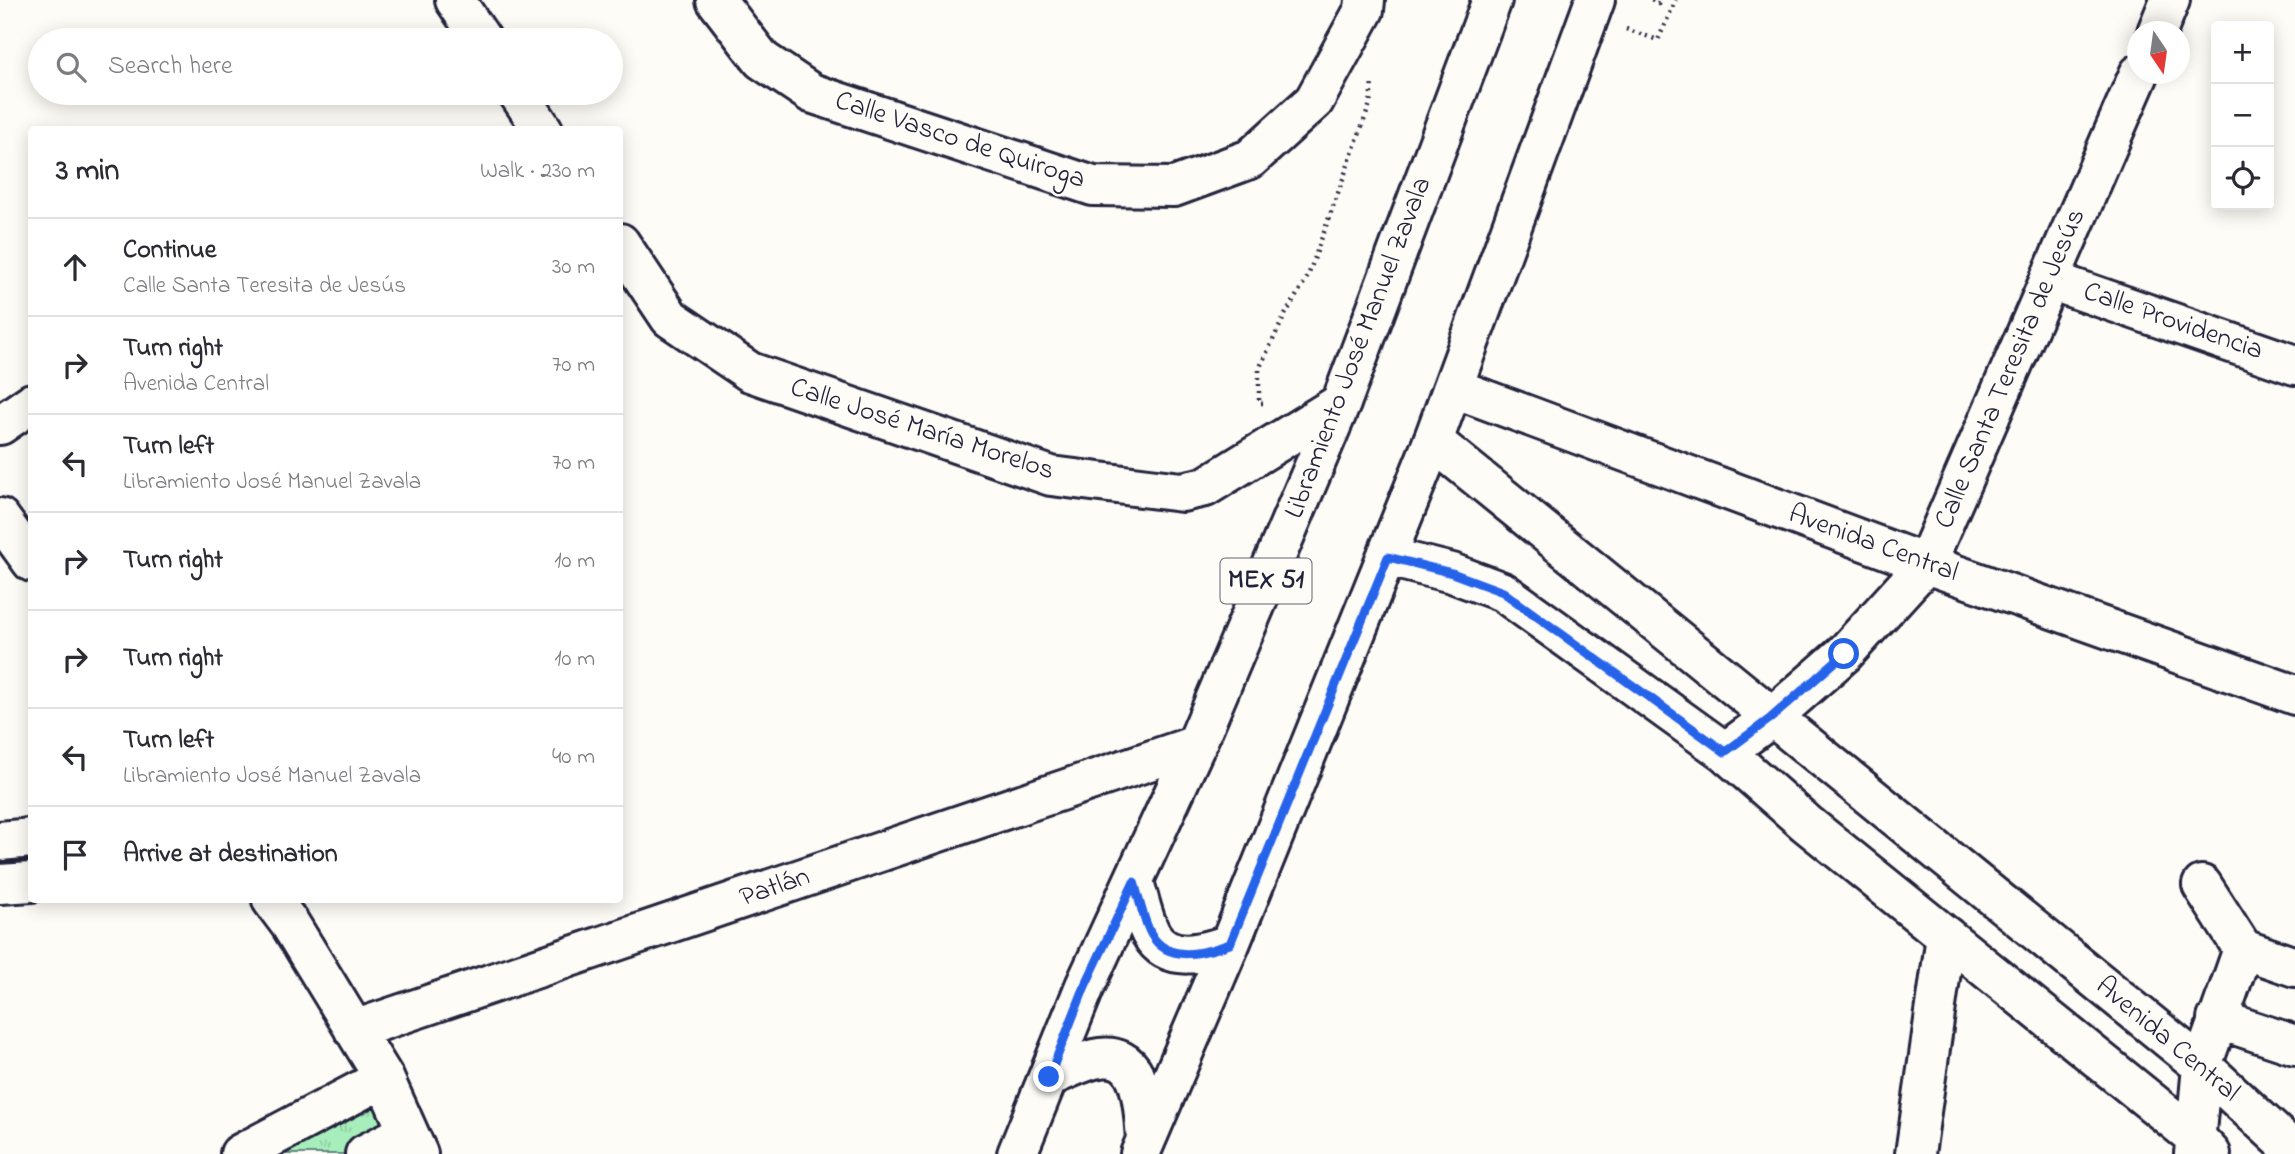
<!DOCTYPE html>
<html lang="en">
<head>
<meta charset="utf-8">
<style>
  body { margin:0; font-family:"Indie Flower",sans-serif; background:#f7f7f7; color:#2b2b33 }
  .controls { position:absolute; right:21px; top:21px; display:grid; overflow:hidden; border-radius:7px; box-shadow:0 4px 18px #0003 }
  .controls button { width:63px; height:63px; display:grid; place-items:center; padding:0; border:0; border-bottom:2px solid #e1e1e2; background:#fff; color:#2b2b33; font:35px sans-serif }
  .compass { position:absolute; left:2127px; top:21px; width:63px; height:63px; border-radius:50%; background:#fff; box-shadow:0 4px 18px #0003; rotate:167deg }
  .stop { position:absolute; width:21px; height:21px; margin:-16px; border:5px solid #2563eb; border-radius:50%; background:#fff }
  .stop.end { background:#2563eb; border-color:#fff; box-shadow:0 2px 7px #0008 }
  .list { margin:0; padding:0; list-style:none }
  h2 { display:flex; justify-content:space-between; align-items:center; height:91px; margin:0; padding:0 28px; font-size:30px }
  h2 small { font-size:23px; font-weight:400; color:#7c7c81 }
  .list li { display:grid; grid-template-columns:46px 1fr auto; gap:21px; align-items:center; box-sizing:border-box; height:98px; padding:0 28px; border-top:2px solid #e1e1e2 }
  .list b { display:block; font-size:26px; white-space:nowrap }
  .list p { margin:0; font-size:23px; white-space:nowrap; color:#7c7c81 }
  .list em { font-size:23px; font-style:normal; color:#7c7c81 }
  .icon { flex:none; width:38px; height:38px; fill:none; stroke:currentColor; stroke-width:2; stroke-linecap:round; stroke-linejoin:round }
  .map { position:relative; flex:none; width:2295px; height:1154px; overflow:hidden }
  .search { position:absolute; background:#fff; box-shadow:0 4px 18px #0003; left:28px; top:28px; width:595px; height:77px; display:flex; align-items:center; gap:18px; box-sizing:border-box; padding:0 24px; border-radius:38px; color:#7c7c81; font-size:26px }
  .panel { position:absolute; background:#fff; box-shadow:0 4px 18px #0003; left:28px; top:126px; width:595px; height:777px; border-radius:7px }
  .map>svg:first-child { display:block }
  .grass { fill:url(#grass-tufts); stroke:#64887b; stroke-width:2 }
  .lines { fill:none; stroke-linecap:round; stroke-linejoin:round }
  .minor-casing { stroke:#22223b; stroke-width:44 }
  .major-casing { stroke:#22223b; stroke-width:44 }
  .path { stroke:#22223b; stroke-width:4.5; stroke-dasharray:2 5; stroke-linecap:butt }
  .minor { stroke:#fdfcf7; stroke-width:38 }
  .major { stroke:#fdfcf7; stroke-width:38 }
  .route { stroke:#2563eb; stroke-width:9 }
  .labels { text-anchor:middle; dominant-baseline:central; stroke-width:5; stroke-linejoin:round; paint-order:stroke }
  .shield { fill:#fdfcf7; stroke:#646373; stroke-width:2 }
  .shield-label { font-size:26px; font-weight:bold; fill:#22223b }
  .street-label { font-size:28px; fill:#22223b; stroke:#fdfcf7 }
</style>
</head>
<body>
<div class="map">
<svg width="2295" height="1154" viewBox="0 0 2295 1154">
  <defs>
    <pattern id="grass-tufts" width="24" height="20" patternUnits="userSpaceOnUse" patternTransform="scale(1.75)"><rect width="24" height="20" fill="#a6eebb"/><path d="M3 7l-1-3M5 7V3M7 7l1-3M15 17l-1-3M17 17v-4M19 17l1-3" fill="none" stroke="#8fcca2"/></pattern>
  </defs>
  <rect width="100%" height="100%" fill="#fdfcf7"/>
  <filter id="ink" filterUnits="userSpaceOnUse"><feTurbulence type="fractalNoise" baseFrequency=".0143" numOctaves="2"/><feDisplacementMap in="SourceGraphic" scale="14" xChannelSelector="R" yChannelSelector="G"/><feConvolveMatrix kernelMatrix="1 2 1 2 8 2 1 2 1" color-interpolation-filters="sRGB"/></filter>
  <g filter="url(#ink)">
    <!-- grass -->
    <path class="grass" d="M384,1078L408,1132L365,1154H240Z"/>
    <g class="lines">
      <!-- minor casing -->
      <g class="minor-casing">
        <path id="minor" d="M455,0L482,40
          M716,0L762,60L811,93L1093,186L1174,187L1250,159L1314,101L1364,10L1365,0
          M2157,32L2170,0
          M518,93L543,130
          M620,243L670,318L750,372L1051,476L1182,492L1205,487L1341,403
          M2050,280L2295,365
          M1454,388L1926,564L2295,695
          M0,425L32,403
          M1433,441L2202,1066L2295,1152
          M0,518L32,562
          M1388,557L1452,573L1503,592L1725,752L1807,824L2196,1138L2211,1154
          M1725,752L1771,718L1844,654L1926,564L2139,74
          M0,841L32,838
          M0,884L32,882
          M2202,885L2243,949
          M272,900L290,924L384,1078L418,1154
          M2243,949L2295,967
          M2217,1019L2295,1045
          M354,1030L1196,745
          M240,1154L384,1078
          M365,1154L408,1132
          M1915,1154L1946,936
          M2194,1154L2202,1066L2243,949"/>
      </g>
      <!-- major casing -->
      <g class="major-casing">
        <path id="major" d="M1134,882C1139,898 1143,919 1151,934C1168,964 1204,953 1230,944
          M1049,1077C1063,1071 1079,1063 1094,1059C1144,1047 1143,1106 1146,1139
          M1017,1154L1085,986L1196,745L1341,403L1492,0
          M1140,1154L1230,944L1433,441L1595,0"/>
      </g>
      <!-- path -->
      <path class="path" d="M1652,0L1658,4L1660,0
        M1626,29L1658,40L1676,0
        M1263,403H1259V369L1285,315L1308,276L1370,104L1372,82"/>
      <!-- minor -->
      <use href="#minor" class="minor"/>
      <!-- major -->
      <use href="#major" class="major"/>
    </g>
  </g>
  <g class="lines" filter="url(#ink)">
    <!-- route -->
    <path class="route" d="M1049,1077L1085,986L1134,882C1139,898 1143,919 1151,934C1168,964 1204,953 1230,944L1388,557L1452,573L1503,592L1725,752L1771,718L1844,654"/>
  </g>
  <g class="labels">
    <!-- shield labels -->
    <rect class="shield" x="1220.5" y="558.5" width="91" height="45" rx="5"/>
    <g class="shield-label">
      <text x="1266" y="581">MEX 51</text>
    </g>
    <!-- street labels -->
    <g class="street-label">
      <text transform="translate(960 141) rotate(18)">Calle Vasco de Quiroga</text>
      <text transform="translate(2173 322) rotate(19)">Calle Providencia</text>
      <text transform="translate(1359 348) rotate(-69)">Libramiento José Manuel Zavala</text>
      <text transform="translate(2011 369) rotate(-67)">Calle Santa Teresita de Jesús</text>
      <text transform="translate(922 430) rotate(18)">Calle José María Morelos</text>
      <text transform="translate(1873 544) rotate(20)">Avenida Central</text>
      <text transform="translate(775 888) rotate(-19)">Patlán</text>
      <text transform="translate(2167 1040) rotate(40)">Avenida Central</text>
    </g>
  </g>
</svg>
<div class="controls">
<button>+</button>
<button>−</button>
<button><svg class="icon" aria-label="locate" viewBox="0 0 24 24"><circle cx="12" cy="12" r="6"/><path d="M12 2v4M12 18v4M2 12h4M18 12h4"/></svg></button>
</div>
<svg class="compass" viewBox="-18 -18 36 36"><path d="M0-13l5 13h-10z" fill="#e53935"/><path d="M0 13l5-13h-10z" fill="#7c7c81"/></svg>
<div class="stop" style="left:1844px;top:654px"></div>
<div class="stop end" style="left:1049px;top:1077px"></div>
<div class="search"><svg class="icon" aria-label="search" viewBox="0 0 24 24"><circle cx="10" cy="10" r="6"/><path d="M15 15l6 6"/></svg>Search here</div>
<section class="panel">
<h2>3 min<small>Walk · 230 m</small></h2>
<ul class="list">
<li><svg class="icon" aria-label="ahead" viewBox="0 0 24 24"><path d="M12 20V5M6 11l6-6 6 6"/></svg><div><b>Continue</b><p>Calle Santa Teresita de Jesús</p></div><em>30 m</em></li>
<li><svg class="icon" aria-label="right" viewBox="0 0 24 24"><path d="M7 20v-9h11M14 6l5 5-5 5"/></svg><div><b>Turn right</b><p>Avenida Central</p></div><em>70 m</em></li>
<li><svg class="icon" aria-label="left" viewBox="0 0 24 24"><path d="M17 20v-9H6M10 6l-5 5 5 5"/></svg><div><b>Turn left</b><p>Libramiento José Manuel Zavala</p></div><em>70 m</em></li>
<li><svg class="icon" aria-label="right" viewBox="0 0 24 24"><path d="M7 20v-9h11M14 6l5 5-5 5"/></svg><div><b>Turn right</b></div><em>10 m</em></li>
<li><svg class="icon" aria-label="right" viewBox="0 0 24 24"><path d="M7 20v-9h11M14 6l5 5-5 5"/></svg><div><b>Turn right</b></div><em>10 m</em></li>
<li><svg class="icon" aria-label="left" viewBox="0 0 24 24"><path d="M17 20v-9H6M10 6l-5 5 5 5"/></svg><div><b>Turn left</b><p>Libramiento José Manuel Zavala</p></div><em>40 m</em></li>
<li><svg class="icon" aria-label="arrive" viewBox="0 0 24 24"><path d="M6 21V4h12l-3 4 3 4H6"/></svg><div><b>Arrive at destination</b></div></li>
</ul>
</section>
</div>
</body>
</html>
